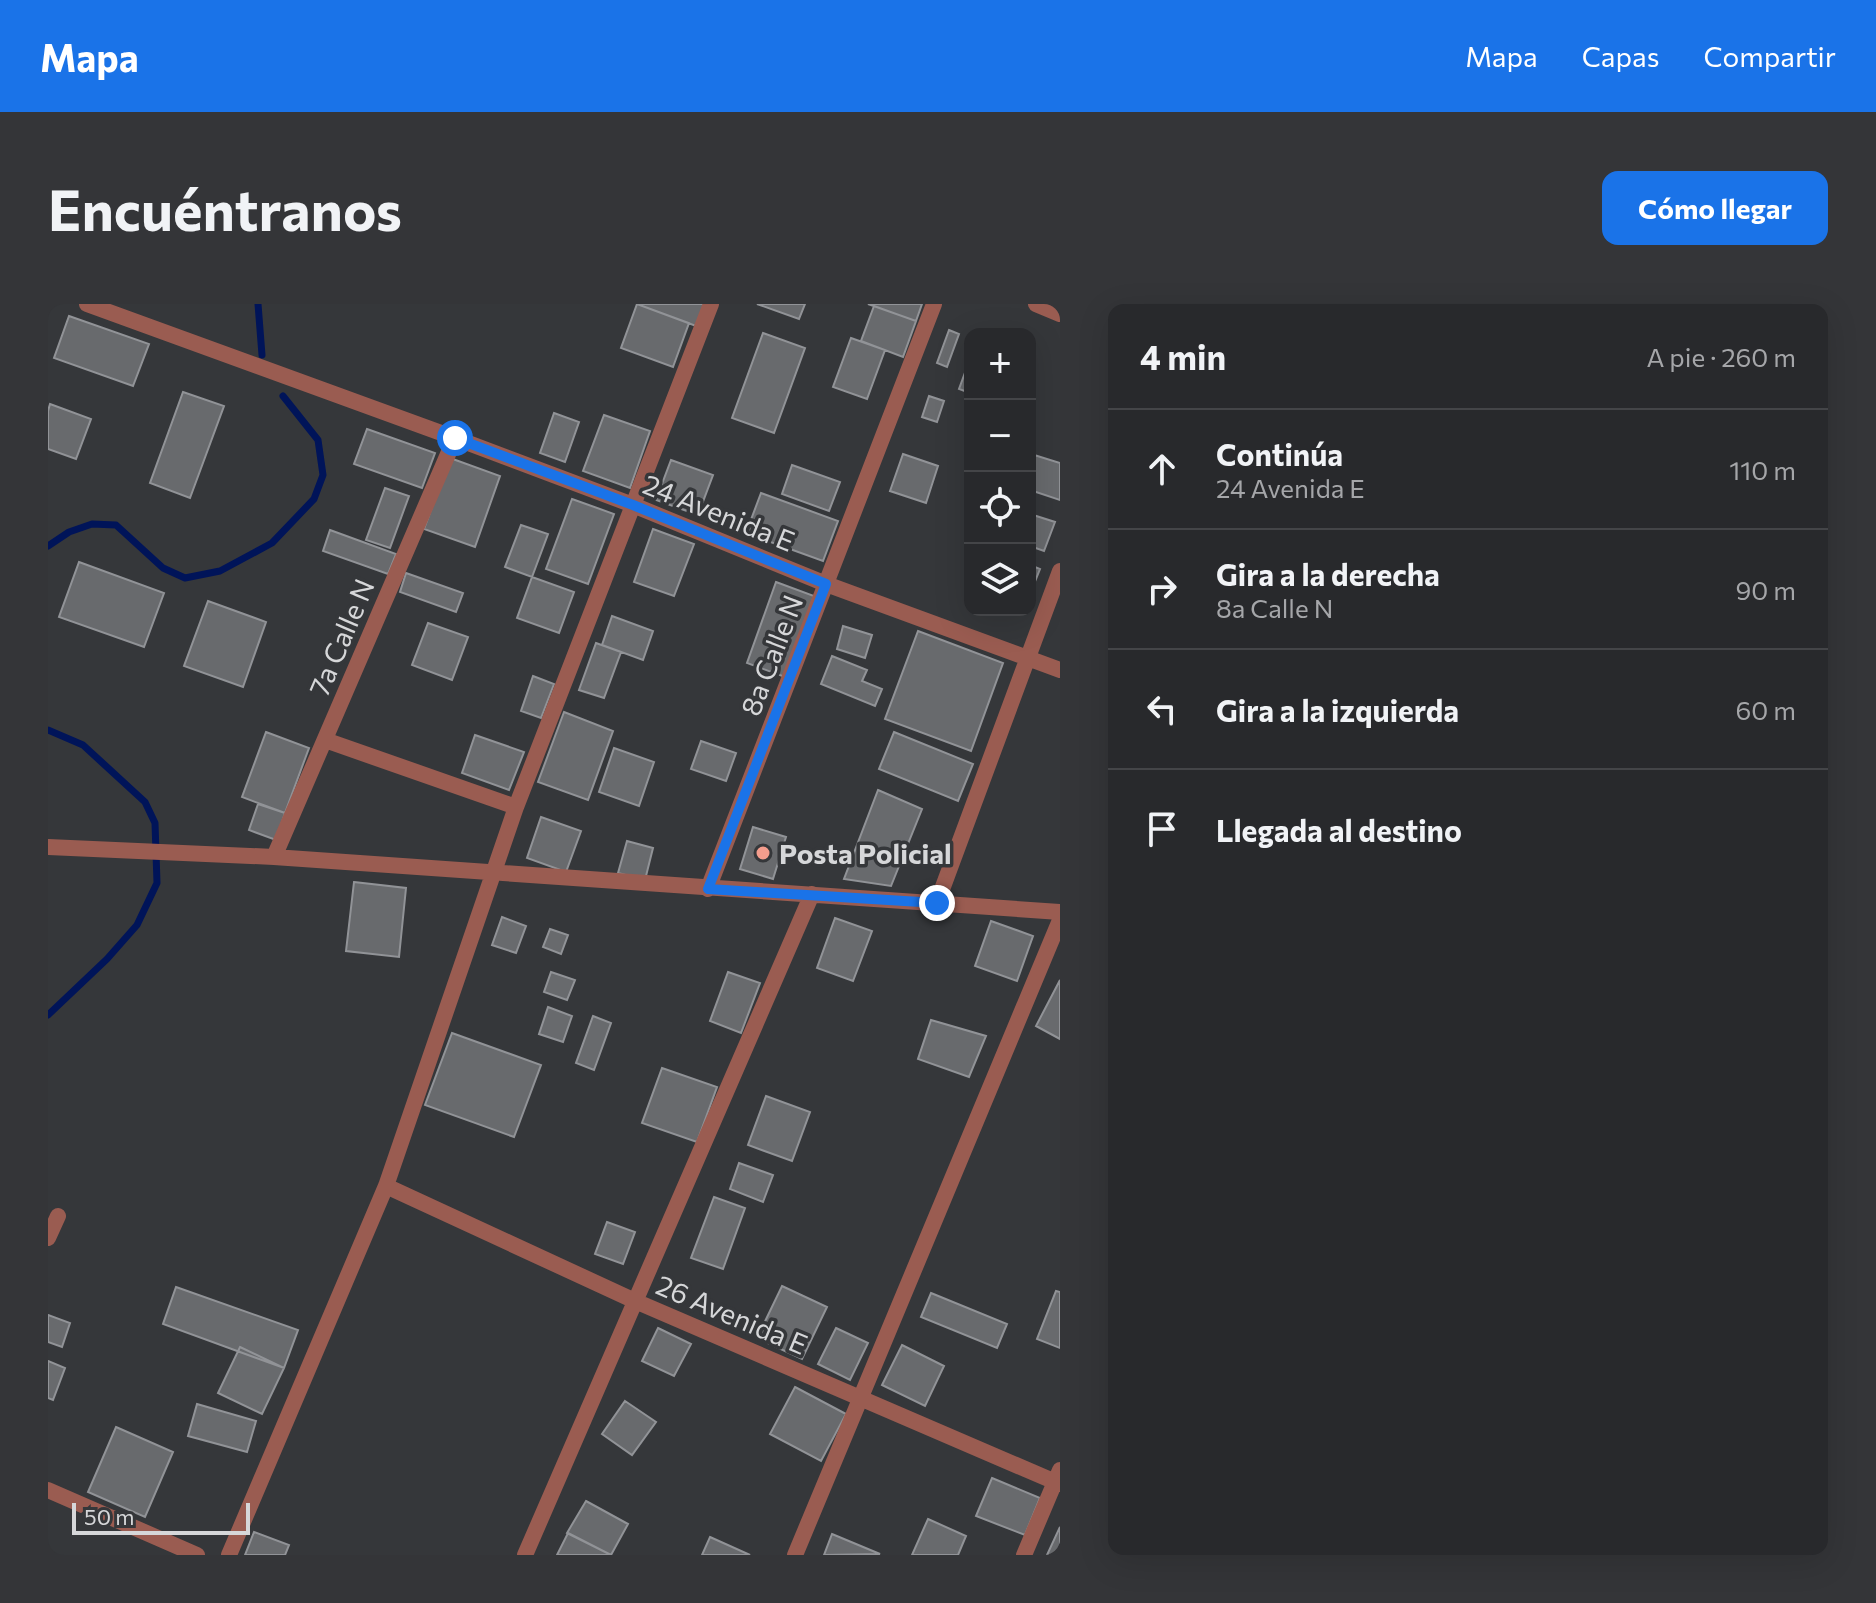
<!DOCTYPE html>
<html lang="es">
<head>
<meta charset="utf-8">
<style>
  body { margin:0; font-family:Commissioner,sans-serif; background:#343538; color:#f1f3f6 }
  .controls { position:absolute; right:24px; top:24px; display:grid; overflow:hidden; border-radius:16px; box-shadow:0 8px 32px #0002 }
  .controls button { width:72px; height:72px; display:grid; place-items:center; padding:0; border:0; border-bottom:2px solid #444548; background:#28292c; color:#f1f3f6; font:40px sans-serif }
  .scale { position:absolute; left:24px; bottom:20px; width:178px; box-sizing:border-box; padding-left:8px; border:4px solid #d6d7d9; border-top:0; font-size:22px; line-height:28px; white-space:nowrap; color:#d6d7d9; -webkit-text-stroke:6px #35373a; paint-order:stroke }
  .stop { position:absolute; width:24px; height:24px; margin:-18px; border:6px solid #1a73e8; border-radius:50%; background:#fff }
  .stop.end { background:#1a73e8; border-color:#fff; box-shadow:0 2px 8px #0008 }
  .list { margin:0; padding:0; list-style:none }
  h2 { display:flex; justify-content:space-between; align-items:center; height:104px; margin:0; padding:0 32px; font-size:34px }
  h2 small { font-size:26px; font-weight:400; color:#a5a6a9 }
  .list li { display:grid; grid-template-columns:52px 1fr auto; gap:24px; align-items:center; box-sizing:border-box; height:120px; padding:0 32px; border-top:2px solid #444548 }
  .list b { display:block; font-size:30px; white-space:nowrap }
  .list p { margin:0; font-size:26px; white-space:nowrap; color:#a5a6a9 }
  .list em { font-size:26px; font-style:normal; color:#a5a6a9 }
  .icon { flex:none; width:44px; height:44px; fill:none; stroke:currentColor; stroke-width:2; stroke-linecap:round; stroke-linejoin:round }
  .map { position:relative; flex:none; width:1012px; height:1251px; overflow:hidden; border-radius:16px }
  header { display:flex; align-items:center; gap:48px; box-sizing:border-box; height:112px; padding:0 40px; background:#1a73e8; color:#fff }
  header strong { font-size:38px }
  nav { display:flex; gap:44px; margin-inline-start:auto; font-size:28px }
  .intro { display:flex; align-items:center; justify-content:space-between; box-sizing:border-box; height:192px; padding:0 48px }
  h1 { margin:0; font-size:56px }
  .button { padding:20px 36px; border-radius:16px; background:#1a73e8; color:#fff; font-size:28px; font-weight:700 }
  main { display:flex; gap:48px; padding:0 48px }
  aside { flex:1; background:#28292c; border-radius:16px; box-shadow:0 8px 32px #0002 }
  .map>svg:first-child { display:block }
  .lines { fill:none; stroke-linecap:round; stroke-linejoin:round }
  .stream { stroke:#001459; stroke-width:7 }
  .building { fill:#686a6d; stroke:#919397; stroke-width:2 }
  .minor { stroke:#9a5c51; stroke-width:16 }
  .route { stroke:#1a73e8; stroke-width:10 }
  .poi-dot { fill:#f49d8d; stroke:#35373a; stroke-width:3 }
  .labels { text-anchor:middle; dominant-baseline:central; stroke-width:7; stroke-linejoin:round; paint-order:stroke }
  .street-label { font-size:28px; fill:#d6d7d9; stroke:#35373a }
  .poi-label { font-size:28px; font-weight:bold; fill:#d6d7d9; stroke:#35373a; text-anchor:start }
</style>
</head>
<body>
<header>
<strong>Mapa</strong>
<nav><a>Mapa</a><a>Capas</a><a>Compartir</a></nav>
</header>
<div class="intro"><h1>Encuéntranos</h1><a class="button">Cómo llegar</a></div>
<main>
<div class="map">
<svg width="1012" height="1251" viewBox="0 0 1012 1251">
  <rect width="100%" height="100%" fill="#35373a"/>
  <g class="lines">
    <!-- stream -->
    <path class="stream" d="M210,0L214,51
      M0,242L21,228L44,220L68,221L115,264L137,274L172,267L224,239L266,195L275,171L270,136L235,92
      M0,426L35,441L97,498L107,519L109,579L89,621L59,655L0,711"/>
  </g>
  <!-- building -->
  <path class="building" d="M589,0L641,19L625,63L573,44Z
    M589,0H656L648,22Z
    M709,0H757L751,15Z
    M820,0H874L868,17Z
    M826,2L868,17L855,53L813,37Z
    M21,12L101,40L85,82L6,54Z
    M901,26L911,30L899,63L889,59Z
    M715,29L757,44L726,129L684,114Z
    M803,34L837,46L819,95L785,83Z
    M922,55V89L911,85Z
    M135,88L176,102L142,194L102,179Z
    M881,92L896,97L889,118L874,113Z
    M2,100L43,115L28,155L0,145V107Z
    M506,109L531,118L517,158L492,149Z
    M556,111L602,127L582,184L535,167Z
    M319,125L387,149L374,184L306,160Z
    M855,150L890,162L878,199L842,187Z
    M983,150L1012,159V196L982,186Z
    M402,154L452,172L427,243L376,225Z
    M623,156L665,171L650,211L608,196Z
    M744,161L792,178L781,207L734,190Z
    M337,184L361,192L342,244L318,236Z
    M713,189L790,217L775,257L698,229Z
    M524,195L566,210L540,280L498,265Z
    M982,210L1007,218L996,247L982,242Z
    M473,221L500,230L484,273L457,263Z
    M605,225L646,240L626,292L586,278Z
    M282,226L348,250L340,270L275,247Z
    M31,258L116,289L96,343L11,313Z
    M982,261L992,265L982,290Z
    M358,269L415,289L408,308L352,288Z
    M484,273L526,288L511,329L469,314Z
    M728,278L766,292L737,373L699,359Z
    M160,297L218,318L195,383L136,362Z
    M564,312L605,327L595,356L554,341Z
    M380,319L420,333L404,376L364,361Z
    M795,322L824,331L817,354L789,345Z
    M870,327L955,359L923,447L837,415Z
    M548,339L573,348L556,394L531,386Z
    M784,352L819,366L814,377L834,385L827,402L773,380Z
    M485,372L506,380L493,414L473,407Z
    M516,408L565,427L540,496L490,478Z
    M218,428L261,444L237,509L194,493Z
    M846,428L925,460L910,497L831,465Z
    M427,431L476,448L461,486L414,469Z
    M653,437L688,449L678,477L643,465Z
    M566,444L606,458L591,502L551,488Z
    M830,486L874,505L843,582L796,575Z
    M210,500L237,509L228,536L201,526Z
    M493,513L533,527L518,568L479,554Z
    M705,523L738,533L725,575L692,565Z
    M579,537L605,544L597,576L570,569Z
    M306,578L358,584L351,653L298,647Z
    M454,613L478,622L468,649L444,641Z
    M787,614L824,627L805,677L769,664Z
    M943,617L985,632L969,677L927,662Z
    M502,625L520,631L513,650L495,643Z
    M503,668L527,676L519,696L496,688Z
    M680,668L712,679L693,729L662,717Z
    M1012,676V735L988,722Z
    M500,703L524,712L515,738L491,730Z
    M545,712L563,719L546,766L528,759Z
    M883,716L938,732L921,773L870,755Z
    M404,729L493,761L466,833L377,801Z
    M614,764L669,783L649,838L594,819Z
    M718,792L762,808L744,857L700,841Z
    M691,859L725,871L715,898L682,885Z
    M666,893L697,904L675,965L643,954Z
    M559,918L587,928L575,960L547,950Z
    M734,982L779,1003L754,1055L709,1034Z
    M128,983L250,1026L236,1064L115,1020Z
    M1008,987L1012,988V1044L989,1035Z
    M883,989L959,1020L949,1044L873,1013Z
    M0,1011L22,1019L14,1043L0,1038Z
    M610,1024L643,1040L626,1072L594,1057Z
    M788,1024L820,1039L802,1076L770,1060Z
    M854,1041L896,1062L877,1102L834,1081Z
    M192,1043L236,1064L214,1110L170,1089Z
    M0,1057L17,1064L5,1096L0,1094Z
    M747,1083L798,1110L773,1157L722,1130Z
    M577,1097L608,1118L584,1151L554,1130Z
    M149,1100L208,1117L199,1148L140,1132Z
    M68,1123L125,1148L97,1213L40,1188Z
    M944,1174L992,1194L977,1231L928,1212Z
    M538,1197L580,1220L563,1251L519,1229Z
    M880,1215L918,1232L910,1251H864Z
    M1012,1223V1251H999Z
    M206,1228L241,1241L237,1251H197Z
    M520,1229L563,1251H509Z
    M784,1230L832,1250L776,1251Z
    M662,1233L702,1251H654Z"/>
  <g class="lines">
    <!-- minor -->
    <path class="minor" d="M39,0L407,134L585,201L778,280L1012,366
      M988,0L1012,10
      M277,436L468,503
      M0,543L226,553L1012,608
      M226,553L407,134
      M660,585L886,0
      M889,599L1012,267
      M338,882L587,997L1012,1180
      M0,934L10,912
      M0,1186L149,1251
      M181,1251L338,882L468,503L663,0
      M477,1251L764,590
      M747,1251L1012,616
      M976,1251L1012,1166"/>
  </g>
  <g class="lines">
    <!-- route -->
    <path class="route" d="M407,134L585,201L778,280L660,585L889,599"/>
  </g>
  <!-- markers -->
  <circle class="poi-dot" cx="715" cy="549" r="8"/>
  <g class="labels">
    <!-- street labels -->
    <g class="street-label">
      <text transform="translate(671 208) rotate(22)">24 Avenida E</text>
      <text transform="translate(293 333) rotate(-67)">7a Calle N</text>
      <text transform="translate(723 351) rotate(-69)">8a Calle N</text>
      <text transform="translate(684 1010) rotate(23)">26 Avenida E</text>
    </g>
    <!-- poi labels -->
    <g class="poi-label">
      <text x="731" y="549">Posta Policial</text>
    </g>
  </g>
</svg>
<div class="controls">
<button>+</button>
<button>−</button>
<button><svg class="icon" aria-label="locate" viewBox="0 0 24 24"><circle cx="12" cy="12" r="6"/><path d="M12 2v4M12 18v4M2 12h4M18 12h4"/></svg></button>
<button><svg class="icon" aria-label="layers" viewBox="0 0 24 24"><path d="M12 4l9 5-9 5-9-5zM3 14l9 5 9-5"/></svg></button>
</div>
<div class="scale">50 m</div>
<div class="stop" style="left:407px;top:134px"></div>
<div class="stop end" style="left:889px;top:599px"></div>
</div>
<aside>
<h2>4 min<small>A pie · 260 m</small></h2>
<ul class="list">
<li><svg class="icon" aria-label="ahead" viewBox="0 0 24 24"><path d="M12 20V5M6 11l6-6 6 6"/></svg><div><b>Continúa</b><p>24 Avenida E</p></div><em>110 m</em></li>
<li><svg class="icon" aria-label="right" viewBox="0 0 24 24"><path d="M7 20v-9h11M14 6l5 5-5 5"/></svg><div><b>Gira a la derecha</b><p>8a Calle N</p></div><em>90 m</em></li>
<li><svg class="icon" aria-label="left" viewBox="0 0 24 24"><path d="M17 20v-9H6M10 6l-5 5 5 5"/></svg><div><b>Gira a la izquierda</b></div><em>60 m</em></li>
<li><svg class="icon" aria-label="arrive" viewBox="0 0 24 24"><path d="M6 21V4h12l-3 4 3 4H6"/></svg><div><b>Llegada al destino</b></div></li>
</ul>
</aside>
</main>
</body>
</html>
